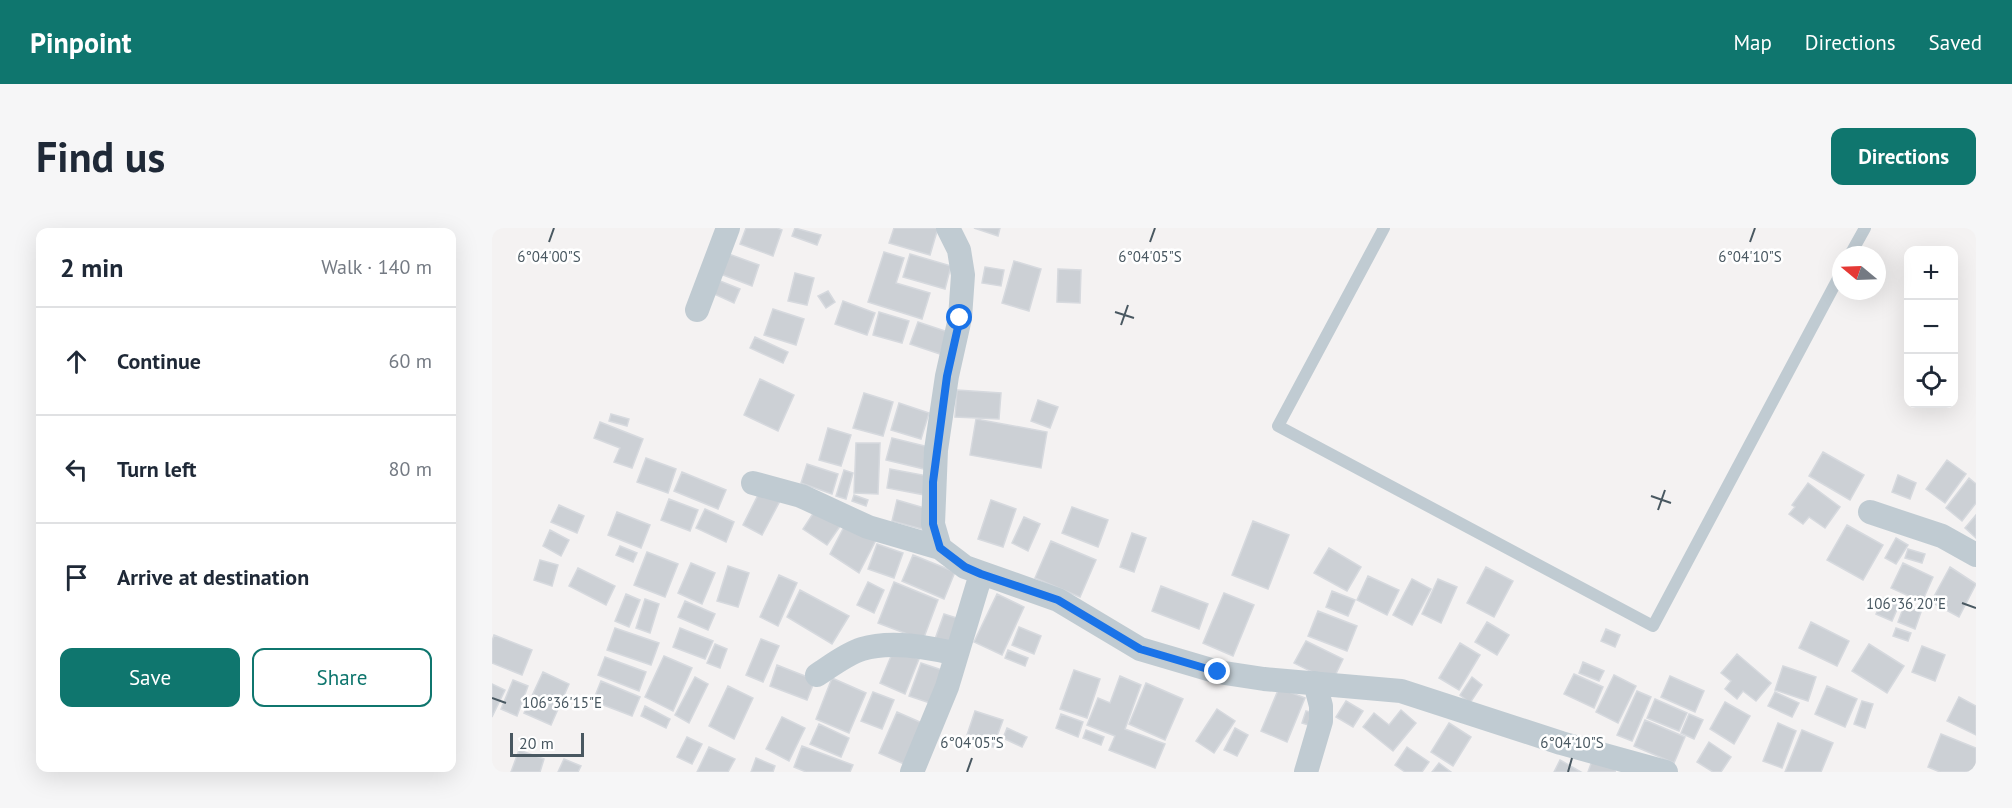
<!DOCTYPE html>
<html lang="en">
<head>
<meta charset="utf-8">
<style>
  body { margin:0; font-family:"PT Sans",sans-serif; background:#f6f6f7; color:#1f2937 }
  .controls { position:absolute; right:18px; top:18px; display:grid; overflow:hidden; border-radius:12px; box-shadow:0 6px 24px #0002 }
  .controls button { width:54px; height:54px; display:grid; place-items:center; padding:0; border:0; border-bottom:2px solid #e0e1e3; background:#fff; color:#1f2937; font:30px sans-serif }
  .compass { position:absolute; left:1340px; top:18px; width:54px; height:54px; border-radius:50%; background:#fff; box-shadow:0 6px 24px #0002; rotate:289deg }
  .scale { position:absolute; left:18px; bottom:15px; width:74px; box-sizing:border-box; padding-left:6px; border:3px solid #495861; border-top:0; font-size:16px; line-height:21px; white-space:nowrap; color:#495861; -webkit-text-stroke:4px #fff; paint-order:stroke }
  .stop { position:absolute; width:18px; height:18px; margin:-14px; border:4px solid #1a73e8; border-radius:50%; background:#fff }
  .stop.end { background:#1a73e8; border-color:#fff; box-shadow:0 2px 6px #0008 }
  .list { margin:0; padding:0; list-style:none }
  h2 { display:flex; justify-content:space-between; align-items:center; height:78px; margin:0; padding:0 24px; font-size:26px }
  h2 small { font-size:20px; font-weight:400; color:#747a83 }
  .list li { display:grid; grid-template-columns:39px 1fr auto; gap:18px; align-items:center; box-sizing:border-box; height:108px; padding:0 24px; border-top:2px solid #e0e1e3 }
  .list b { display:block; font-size:22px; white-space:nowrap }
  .list em { font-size:20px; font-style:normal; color:#747a83 }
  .actions { display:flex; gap:12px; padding:18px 24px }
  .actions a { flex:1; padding:14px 0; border:2px solid #0f766e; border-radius:12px; text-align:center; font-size:21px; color:#0f766e }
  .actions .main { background:#0f766e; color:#fff }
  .icon { flex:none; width:33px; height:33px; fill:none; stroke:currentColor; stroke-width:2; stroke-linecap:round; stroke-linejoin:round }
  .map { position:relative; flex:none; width:1484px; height:544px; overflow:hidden; border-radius:12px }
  header { display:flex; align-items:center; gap:36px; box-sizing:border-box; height:84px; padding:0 30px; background:#0f766e; color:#fff }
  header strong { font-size:28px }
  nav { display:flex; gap:33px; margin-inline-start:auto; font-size:21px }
  .intro { display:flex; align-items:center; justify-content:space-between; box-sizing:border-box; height:144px; padding:0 36px }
  h1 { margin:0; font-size:42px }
  .button { padding:15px 27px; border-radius:12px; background:#0f766e; color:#fff; font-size:21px; font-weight:700 }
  main { display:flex; gap:36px; padding:0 36px }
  aside { flex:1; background:#fff; border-radius:12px; box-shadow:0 6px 24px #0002 }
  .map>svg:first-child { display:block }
  .building { fill:#ccd0d5; stroke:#d6d9de; stroke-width:1.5 }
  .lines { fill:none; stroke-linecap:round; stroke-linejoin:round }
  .lane { stroke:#c0cbd2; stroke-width:12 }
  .street { stroke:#c0cbd2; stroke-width:24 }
  .route { stroke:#1a73e8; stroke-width:8 }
  .ticks { fill:none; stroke:#495861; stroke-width:2 }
  .ticks-label { font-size:15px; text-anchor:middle; fill:#495861; stroke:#fff; stroke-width:5; stroke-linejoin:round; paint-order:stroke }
</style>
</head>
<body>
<header>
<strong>Pinpoint</strong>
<nav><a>Map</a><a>Directions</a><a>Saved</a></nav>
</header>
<div class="intro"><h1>Find us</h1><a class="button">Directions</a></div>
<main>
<aside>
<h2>2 min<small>Walk · 140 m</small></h2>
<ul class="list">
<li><svg class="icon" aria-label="ahead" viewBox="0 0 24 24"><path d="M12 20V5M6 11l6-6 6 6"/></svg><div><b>Continue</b></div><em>60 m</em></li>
<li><svg class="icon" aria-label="left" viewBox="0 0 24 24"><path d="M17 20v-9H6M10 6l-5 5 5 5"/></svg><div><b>Turn left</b></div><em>80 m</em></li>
<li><svg class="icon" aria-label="arrive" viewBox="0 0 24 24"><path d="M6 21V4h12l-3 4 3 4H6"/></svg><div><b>Arrive at destination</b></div></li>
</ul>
<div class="actions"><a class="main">Save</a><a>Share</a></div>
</aside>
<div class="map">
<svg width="1484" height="544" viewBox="0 0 1484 544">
  <rect width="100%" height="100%" fill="#f4f2f2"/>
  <!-- building -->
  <path class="building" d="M254,0H285L290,2L281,28L248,16Z
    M303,0L329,7L325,17L300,8Z
    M402,0H446L438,27L397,15Z
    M482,0H508L506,8Z
    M392,24L412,30L404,55L438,65L430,91L376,74Z
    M234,25L267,37L260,58L226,45Z
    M418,26L459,38L453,61L411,49Z
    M522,33L549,41L537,83L510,75Z
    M493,39L512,42L509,58L490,55Z
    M566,41L589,42L588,75L565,74Z
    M303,45L322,50L315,77L296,73Z
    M228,53L248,61L242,75L222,66Z
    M336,63L343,74L334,80L326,68Z
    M351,73L383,85L375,107L343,96Z
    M281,81L312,91L304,117L272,107Z
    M387,84L417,93L410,115L381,107Z
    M426,94L456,104L448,126L418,116Z
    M263,109L296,124L291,135L258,120Z
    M268,151L302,167L286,203L252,187Z
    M465,162L509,165L507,191L463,189Z
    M372,165L401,174L391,208L361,200Z
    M546,172L566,179L558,200L539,193Z
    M407,175L437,185L429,211L399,202Z
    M119,186L137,191L135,198L117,193Z
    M484,191L555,204L549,240L478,227Z
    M108,194L151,211L140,240L122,234L128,220L102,210Z
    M336,200L359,207L349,238L327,232Z
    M400,210L437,219L432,241L394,232Z
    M364,215H388L386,266L362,265Z
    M1331,224L1372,247L1358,272L1317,248Z
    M154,230L184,241L176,265L145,254Z
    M1455,232L1474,246L1453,275L1434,261Z
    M315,236L346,246L340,266L309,255Z
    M398,241L436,248L433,267L395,260Z
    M352,242L361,245L354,271L344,268Z
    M190,244L234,262L226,281L182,263Z
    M1406,247L1424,255L1418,271L1400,264Z
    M1477,250L1484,256V275L1470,293L1454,280Z
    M1316,255L1348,279L1333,300L1317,289L1311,296L1297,286L1303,279L1300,277Z
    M269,261L289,271L270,307L251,297Z
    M362,267L376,272L374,278L360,273Z
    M177,271L206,282L198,303L169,292Z
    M405,272L436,281L430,301L400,293Z
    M499,272L524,281L511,319L486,311Z
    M67,277L92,288L85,305L59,294Z
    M326,278L351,294L335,317L311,301Z
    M580,279L616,292L606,319L570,305Z
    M213,281L242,294L234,314L204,300Z
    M125,284L158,297L149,320L116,307Z
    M1484,287V310L1473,300Z
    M532,289L548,296L536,323L520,315Z
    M355,293L384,312L367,345L338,326Z
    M761,293L797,307L776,361L740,347Z
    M1355,297L1391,317L1371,352L1335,332Z
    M58,302L77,312L69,328L51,318Z
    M640,305L654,310L642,344L628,339Z
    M1404,310L1416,317L1404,336L1393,330Z
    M559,313L604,332L588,369L543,350Z
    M385,316L411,325L402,350L376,341Z
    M128,318L145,325L141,334L124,327Z
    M837,320L869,339L855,363L822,345Z
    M1416,321L1433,326L1430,335L1413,330Z
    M155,324L186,336L173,369L142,357Z
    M421,327L463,344L452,371L410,353Z
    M48,332L66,337L60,358L42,352Z
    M199,335L223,345L210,376L186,365Z
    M1411,335L1441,349L1430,374L1399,360Z
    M236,338L257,345L246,379L225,373Z
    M994,339L1021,353L1002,389L975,375Z
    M1458,339L1484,356L1467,389L1439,374Z
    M86,340L123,358L114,377L77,358Z
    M287,347L305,355L286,398L268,389Z
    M876,348L907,362L895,387L865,372Z
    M920,351L939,361L920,397L901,387Z
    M946,351L965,359L949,395L930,386Z
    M376,354L392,362L382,385L365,377Z
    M402,354L446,372L431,412L386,395Z
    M669,358L716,376L707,401L660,383Z
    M308,362L357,388L340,416L295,389Z
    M840,363L863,372L856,388L834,379Z
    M732,365L762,377L741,428L711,415Z
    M134,366L148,372L137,399L123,393Z
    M505,366L532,379L510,427L482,414Z
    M1391,370L1407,377L1400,393L1384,386Z
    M153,371L167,376L158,405L144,400Z
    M193,373L223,386L216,402L186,389Z
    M1412,378L1429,384L1423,401L1406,394Z
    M826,383L865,398L855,423L816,408Z
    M452,386L471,392L461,420L442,414Z
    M995,394L1017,407L1005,427L983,414Z
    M1319,394L1357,413L1345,438L1307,420Z
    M527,399L549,408L542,426L520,417Z
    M123,400L167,415L159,437L115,422Z
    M188,400L221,413L213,431L181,419Z
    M1404,400L1419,405L1416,413L1401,408Z
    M1114,401L1128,407L1123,419L1109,413Z
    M2,407L40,422L30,447L0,435V413Z
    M269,411L287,418L271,454L254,447Z
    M814,413L851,431L840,454L802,435Z
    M968,415L988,427L967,462L947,450Z
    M223,416L235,421L228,440L215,435Z
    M1377,416L1412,438L1395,465L1360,443Z
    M1430,418L1453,427L1443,453L1420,444Z
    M402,421L427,431L413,466L388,455Z
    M516,422L536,430L533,438L513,430Z
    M1245,426L1279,455L1264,473L1251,463L1245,471L1233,461L1239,453L1229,445Z
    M172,428L200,440L181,483L153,469Z
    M113,429L154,444L147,463L106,447Z
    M1091,434L1112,443L1107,453L1087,445Z
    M429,435L453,443L441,476L417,468Z
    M285,437L323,452L315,472L278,458Z
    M1291,438L1324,449L1316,473L1283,462Z
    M582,442L608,451L595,490L568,481Z
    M51,444L77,456L59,497L32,485Z
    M1082,446L1111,459L1102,480L1072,466Z
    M1122,447L1144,458L1126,495L1104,484Z
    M628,448L649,457L633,501L673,516L663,540L617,522L623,508L595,497L606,470L618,475Z
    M1178,448L1212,463L1203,484L1169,469Z
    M203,449L216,456L197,495L183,487Z
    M980,449L990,457L978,475L968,467Z
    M340,450L374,465L357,505L324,491Z
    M21,452L36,458L25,488L9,481Z
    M109,453L148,469L140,488L101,473Z
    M654,455L691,471L673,512L637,496Z
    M0,456L13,462L0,489Z
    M236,458L261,470L242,511L217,498Z
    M1335,458L1365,471L1353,499L1323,486Z
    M787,460L813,470L795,514L769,503Z
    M1145,463L1159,469L1140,513L1125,507Z
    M381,464L402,472L390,501L369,493Z
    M1283,464L1307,475L1300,489L1276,478Z
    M1467,469L1484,478V507L1455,493Z
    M1163,471L1195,485L1187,503L1155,490Z
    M854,473L871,483L861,499L844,489Z
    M1370,473L1381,476L1373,500L1362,496Z
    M1233,474L1258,488L1242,516L1218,501Z
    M153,478L178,491L174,500L149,488Z
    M725,481L743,493L722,525L704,513Z
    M909,482L924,495L901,523L871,499L882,485L897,497Z
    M483,483L511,492L501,519L474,510Z
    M814,483L827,486L823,499L810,495Z
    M405,484L430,495L412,536L387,525Z
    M569,486L591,494L586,509L564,500Z
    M1197,486L1211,492L1202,511L1189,505Z
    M290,489L313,500L297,533L274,521Z
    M1153,492L1193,509L1182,535L1142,518Z
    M957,495L979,509L961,538L939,524Z
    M1286,495L1304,503L1290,540L1271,533Z
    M327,496L357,510L349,529L318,516Z
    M515,500L535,509L530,519L511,510Z
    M743,500L756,507L745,528L732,522Z
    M594,502L612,509L609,517L591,510Z
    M1310,502L1341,515L1329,544H1293Z
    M1449,506L1484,520V537L1481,544H1448L1436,539Z
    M195,509L210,516L200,536L185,529Z
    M1217,514L1239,529L1229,544H1221L1205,534Z
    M310,518L361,537L358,544H314L302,539Z
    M217,519L243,531L236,544H205Z
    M915,519L937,534L930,544H913L903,537Z
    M27,522L52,531L48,544H19Z
    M264,530L283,538L281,544H259Z
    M72,531L89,538L86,544H66Z
    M1068,532L1089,544H1062Z
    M1100,533L1124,541L1123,544H1096Z
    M947,535L959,544H940Z"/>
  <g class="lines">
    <!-- lane -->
    <path class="lane" d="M892,0L786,198L1161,398L1349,45
      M1358,27L1373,0"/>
    <!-- street -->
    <path class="street" d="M456,0L467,22L471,47L468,90L455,148L444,222L441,296L448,320L473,339L566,372L648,421L726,444L772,451L909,463L1069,515L1174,544
      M205,82L236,0
      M261,255L309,268L376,299L448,320
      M1378,284L1450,308L1484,327
      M325,447C339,438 354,426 370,421C399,412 436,419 465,426
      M420,544L455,459L489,346
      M814,544L829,493V478L823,455"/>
  </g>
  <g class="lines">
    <!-- route -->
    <path class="route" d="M468,90L455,148L441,254V296L448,320L473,339L489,346L566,372L648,421L726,444"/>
  </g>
  <!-- ticks -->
  <path class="ticks" d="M57,14L62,0M658,14L663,0M1258,14L1263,0M623,84L642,90M629,97L636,77M1159,268L1179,275M1166,282L1173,262M1470,375L1484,380M0,470L14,475M475,544L480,530M1076,544L1080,530"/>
  <g class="ticks-label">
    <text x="57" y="34">6°04'00"S</text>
    <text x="658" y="34">6°04'05"S</text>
    <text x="1258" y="34">6°04'10"S</text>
    <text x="1414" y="381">106°36'20"E</text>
    <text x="70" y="480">106°36'15"E</text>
    <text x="480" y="520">6°04'05"S</text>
    <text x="1080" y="520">6°04'10"S</text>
  </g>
</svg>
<div class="controls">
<button>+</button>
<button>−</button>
<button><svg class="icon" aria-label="locate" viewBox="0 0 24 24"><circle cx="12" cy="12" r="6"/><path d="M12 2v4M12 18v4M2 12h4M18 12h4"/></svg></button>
</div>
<svg class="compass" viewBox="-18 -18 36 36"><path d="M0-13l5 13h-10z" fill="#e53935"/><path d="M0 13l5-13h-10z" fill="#747a83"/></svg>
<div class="scale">20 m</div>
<div class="stop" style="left:468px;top:90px"></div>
<div class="stop end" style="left:726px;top:444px"></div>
</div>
</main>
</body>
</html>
